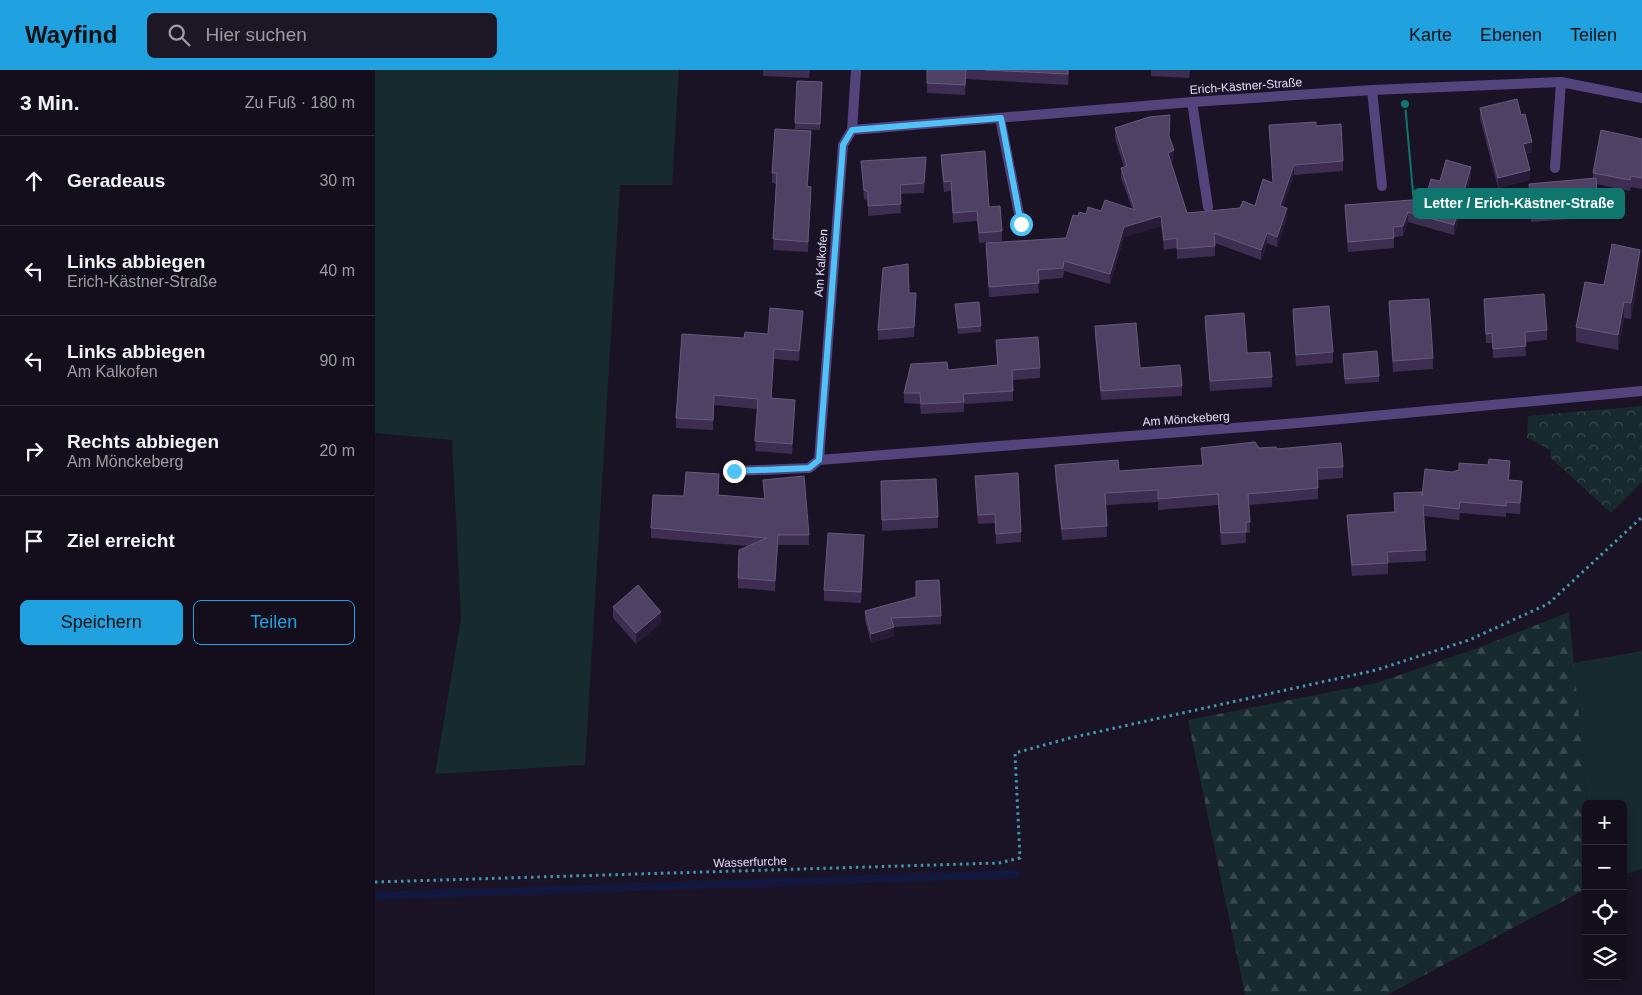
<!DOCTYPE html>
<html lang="de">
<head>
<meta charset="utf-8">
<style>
  body { margin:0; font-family:Arial,sans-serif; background:#1d1725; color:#f1f3f6 }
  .controls { position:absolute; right:15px; bottom:15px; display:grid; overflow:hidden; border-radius:8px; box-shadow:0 2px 8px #0003 }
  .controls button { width:45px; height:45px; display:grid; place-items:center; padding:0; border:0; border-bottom:1px solid #332e3b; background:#140e1c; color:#f1f3f6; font:25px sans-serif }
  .stop { position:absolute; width:15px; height:15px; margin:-11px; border:4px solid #4fc3f7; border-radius:50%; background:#fff }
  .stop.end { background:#4fc3f7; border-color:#fff; box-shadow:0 1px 5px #0008 }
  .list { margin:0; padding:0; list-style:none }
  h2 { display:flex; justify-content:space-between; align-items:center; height:65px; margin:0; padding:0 20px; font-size:21px }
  h2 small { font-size:16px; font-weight:400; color:#9d9ca3 }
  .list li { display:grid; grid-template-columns:32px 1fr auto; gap:15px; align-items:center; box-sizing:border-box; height:90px; padding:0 20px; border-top:1px solid #332e3b }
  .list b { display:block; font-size:19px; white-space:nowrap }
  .list p { margin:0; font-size:16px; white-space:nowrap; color:#9d9ca3 }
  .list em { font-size:16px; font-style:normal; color:#9d9ca3 }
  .actions { display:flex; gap:10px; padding:15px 20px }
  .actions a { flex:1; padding:11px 0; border:1px solid #21a2e0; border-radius:8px; text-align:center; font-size:18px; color:#21a2e0 }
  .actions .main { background:#21a2e0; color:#111 }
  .icon { flex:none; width:28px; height:28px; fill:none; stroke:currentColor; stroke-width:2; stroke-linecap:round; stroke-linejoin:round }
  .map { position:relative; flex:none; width:1267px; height:925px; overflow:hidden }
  header { display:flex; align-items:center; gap:30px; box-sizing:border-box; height:70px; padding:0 25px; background:#21a2e0; color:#111 }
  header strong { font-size:24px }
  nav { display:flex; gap:28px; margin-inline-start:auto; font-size:18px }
  .search { width:350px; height:45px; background:#1d1725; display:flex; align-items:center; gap:12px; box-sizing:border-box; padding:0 18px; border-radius:8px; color:#9d9ca3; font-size:19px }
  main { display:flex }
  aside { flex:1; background:#140e1c }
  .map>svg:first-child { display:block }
  .grass { fill:#172a2e }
  .forest { fill:url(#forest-firs) }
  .park { fill:url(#park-crowns) }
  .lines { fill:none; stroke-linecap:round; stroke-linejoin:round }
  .stream { stroke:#12183f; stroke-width:8 }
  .path { stroke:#4098a9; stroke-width:3; stroke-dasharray:2.5 4; stroke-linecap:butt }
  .lane { stroke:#53447e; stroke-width:10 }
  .street { stroke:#53447e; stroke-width:10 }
  .wall { fill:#3d2e51 }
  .shaded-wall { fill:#271b38 }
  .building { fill:#4f4163; stroke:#67597b }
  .route { stroke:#4fc3f7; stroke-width:6 }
  .labels { text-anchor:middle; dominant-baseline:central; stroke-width:4.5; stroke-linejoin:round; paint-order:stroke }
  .street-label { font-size:12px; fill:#e6dcfa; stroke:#1a1325 }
  .leader { fill:none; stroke:#0f766e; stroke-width:2 }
  .callout-dot { fill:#0f766e; stroke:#1a1325; stroke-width:2 }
  .callout { fill:#0f766e; stroke:#0f766e; stroke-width:2 }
  .callout-label { font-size:14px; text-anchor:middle; font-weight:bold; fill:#fff }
</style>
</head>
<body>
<header>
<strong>Wayfind</strong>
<div class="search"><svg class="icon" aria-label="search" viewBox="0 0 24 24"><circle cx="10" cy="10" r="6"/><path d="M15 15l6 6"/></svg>Hier suchen</div>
<nav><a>Karte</a><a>Ebenen</a><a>Teilen</a></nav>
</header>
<main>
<aside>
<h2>3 Min.<small>Zu Fuß · 180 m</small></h2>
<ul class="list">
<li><svg class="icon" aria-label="ahead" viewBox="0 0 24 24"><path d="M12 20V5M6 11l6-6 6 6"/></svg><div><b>Geradeaus</b></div><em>30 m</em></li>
<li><svg class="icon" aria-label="left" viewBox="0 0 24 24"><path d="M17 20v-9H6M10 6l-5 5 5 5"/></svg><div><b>Links abbiegen</b><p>Erich-Kästner-Straße</p></div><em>40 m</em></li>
<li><svg class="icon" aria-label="left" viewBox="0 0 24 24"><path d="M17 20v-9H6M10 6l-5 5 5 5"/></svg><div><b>Links abbiegen</b><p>Am Kalkofen</p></div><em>90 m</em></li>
<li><svg class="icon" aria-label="right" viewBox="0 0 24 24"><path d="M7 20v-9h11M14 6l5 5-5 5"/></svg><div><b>Rechts abbiegen</b><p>Am Mönckeberg</p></div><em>20 m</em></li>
<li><svg class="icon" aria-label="arrive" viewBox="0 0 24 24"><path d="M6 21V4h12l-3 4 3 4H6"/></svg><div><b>Ziel erreicht</b></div></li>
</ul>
<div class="actions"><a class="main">Speichern</a><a>Teilen</a></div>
</aside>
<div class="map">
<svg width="1267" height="925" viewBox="0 0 1267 925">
  <defs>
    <pattern id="forest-firs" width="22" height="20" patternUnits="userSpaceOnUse" patternTransform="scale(1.25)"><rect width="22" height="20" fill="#172a2e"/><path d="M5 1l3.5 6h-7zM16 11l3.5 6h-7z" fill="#39484d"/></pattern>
    <pattern id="park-crowns" width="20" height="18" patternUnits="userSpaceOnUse" patternTransform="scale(1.25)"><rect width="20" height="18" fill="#172a2e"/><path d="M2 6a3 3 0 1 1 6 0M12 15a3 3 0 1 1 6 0" fill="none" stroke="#39484d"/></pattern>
  </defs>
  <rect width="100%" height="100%" fill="#1a1325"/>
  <!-- grass -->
  <path class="grass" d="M0,0H304L297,115H245L210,695L60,704L86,549L77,370L0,363Z
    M1267,581V799L1248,805V734H1212L1198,593Z"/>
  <!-- forest -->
  <path class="forest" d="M1194,542L1212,734L1211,819L1012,925H870L813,650L1001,613L1103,578Z"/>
  <!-- park -->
  <path class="park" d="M1267,336V412L1236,443L1175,387L1176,380L1152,368L1153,346Z"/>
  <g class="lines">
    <!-- stream -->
    <path class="stream" d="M0,826L641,804"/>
    <!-- path -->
    <path class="path" d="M0,812L624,793L645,788L640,683L695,668L1001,600L1094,570L1173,534L1267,447"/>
    <!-- lane -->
    <path class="lane" d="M997,20L1007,116
      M817,32L833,137
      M625,48L646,154
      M1180,98L1186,12
      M359,401L434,398L444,390"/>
    <!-- street -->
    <path class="street" d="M481,0L477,60L468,75L444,390L923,353L1267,321
      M477,60L817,32L997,20L1186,12L1267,28"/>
  </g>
  <!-- wall -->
  <path class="wall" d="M388,0H435L434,8L388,6Z
    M552,0H694L693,15L591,9L590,25L552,23Z
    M776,0H815L814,8L776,6Z
    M422,11L447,12L445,60L420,59Z
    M1105,38L1157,82L1151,84L1155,110L1123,118L1105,48Z
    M894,55L941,56L968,91V101L919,105L908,137L912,148L902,177L892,173L886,190L840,173V186L802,189V178L789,180L786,156L749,167L735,214L689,201L688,208L663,210L664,223L614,227L611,173L691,168L703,146L726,141L757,138L746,108V98L749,97L740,68V58L794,67L799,90L796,92L812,143L865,138L880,136L898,112Z
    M1267,69V119L1256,117L1255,121L1221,114L1223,147L1156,152L1154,114L1218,109V103Z
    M436,72L433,116L436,127L433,182L398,180L401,114L397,113V103Z
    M566,85L614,137L627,161V171L604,173L602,151L578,153L576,121L569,122L566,95Z
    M486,91L551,96L549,123L525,124L526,143L493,146V131L489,129Z
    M1096,107L1079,165L1033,152L1028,166L1019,167V178L973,182L970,146V135L1050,129L1065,111Z
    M1265,195L1256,249L1249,248L1243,280L1201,272V257L1229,215Z
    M534,223L541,233L539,267L503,270V260Z
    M1109,229L1172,260V270L1150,272L1151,286L1118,288L1117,273H1111Z
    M1014,231L1058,288V299L1018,302L1014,242Z
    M580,234L606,256V262L583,264Z
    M918,239L958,282V293L921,296L918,250Z
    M830,246L897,307V317L835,321L830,256Z
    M428,251L424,291L399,289L396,328L420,340L417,384L380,381L383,339L339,335L338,360L301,358V348L369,268L393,264Z
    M720,256L765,298L807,316V326L726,330L720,266Z
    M621,270L665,298V308L638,310V331L589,334V342L546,344L545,334L529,333V323L573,300L622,295Z
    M968,284L1004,306V312L970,314Z
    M826,378L902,379L968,397V408L943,410V429L874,435L875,463H871V473L846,475L843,435L783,440V432L731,435L732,467L687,470L680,406V395L744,401L827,395Z
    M1077,402H1135L1134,410L1147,422L1145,444L1131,443V447L1085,443L1084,450L1049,446L1051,491L1013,493V504L977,506L972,456V445L1019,442V423L1047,422Z
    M600,406L646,462V472L621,474L620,453L603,454Z
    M388,410L434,465V475H403L400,521L363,518V508L373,476L276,468V458L309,426L344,414L343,425L389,428Z
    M506,411L563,447V458L507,461Z
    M489,476L486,533L449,531V520Z
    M238,537L286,553L261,574L238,548Z
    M490,541L566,546V554L519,557V566L496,573L490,550Z"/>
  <!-- shaded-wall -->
  <path class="shaded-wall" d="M436,61V72L432,127V116Z
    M1157,72V82L1148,84V74Z
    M799,80V90L793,93V83Z
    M551,87V96L549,123V113Z
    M919,95V105L905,146V136Z
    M1096,97V107L1079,165V155Z
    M1155,100V110L1123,118V108Z
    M436,117V127L433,182V172Z
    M912,138V148L902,177V167Z
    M1033,142V152L1028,166V156Z
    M786,146V156L749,167L735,214V204L749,157Z
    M892,163V173L886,190V180Z
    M1265,180V195L1256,249V233Z
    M541,223V233L539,267V257Z
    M1249,232V248L1243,280V265Z
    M428,241V251L424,291V281Z
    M399,279V289L396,338V328Z
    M420,330V340L417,384V374Z
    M1147,411V422L1145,444V433Z
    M403,465V475L400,521V511Z
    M489,465V476L486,533V522Z
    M286,542V553L261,574V563Z
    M519,557V566L496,573V564Z"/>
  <!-- building -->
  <path class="building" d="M552,0H591L590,15L552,13Z
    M610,0H693V4Z
    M422,11L447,12L445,54L420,53Z
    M1142,29L1146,45L1150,44L1157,72L1148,74L1155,100L1123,108L1105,38Z
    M795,45L794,66L799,80L793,83L812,143L865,138L868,131L880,136L888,109L898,113L894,55L941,52V56L966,54L968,91L919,95L905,136L912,138L902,167L892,163L886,180L839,163L840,176L802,179V168L789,170L786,146L749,157L735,204L689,191L688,198L663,200L664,213L614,217L611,173L691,168L698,145L703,146L704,142L711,144L713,137L726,141L730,130L760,140L746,98L752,96L740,58L774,47Z
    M400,59L436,61L432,116L436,117L433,172L398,169L402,103H397Z
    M1226,60L1267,69V108L1256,106L1255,110L1218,103Z
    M610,81L614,137L625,136L627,161L604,163L602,141L578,143L576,111L569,112L566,85Z
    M551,87L549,113L525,115L526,134L493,136V122L489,120L486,91Z
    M1071,90L1096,97L1079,155L1033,142L1028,156L1018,157L1019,168L973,172L970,135L1050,129L1056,109L1065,111Z
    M1221,108L1223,138L1156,142L1154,114Z
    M1237,174L1265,180L1256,233L1249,232L1243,265L1201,257L1210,212L1229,215Z
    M533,194L534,223H541L539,257L503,260L508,198Z
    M1169,224L1172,260L1150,262L1151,276L1118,279L1117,263L1111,264L1109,229Z
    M1054,229L1058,288L1018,291L1014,231Z
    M604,232L606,256L583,258L580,234Z
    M954,236L958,282L921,285L918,239Z
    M395,238L428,241L424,281L399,279L396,328L420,330L417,374L380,371L383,329L339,325L338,350L301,348L307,264L369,268L370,262L393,264Z
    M869,243L872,283L895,282L897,307L835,311L830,246Z
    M761,253L765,298L805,295L807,316L726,321L720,256Z
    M663,267L665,298L637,300L638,321L588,324L589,332L546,334L545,323H529L536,294L572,292L573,300L623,295L621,270Z
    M1002,281L1004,306L970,309L968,284Z
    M880,372L884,378L901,377L902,379L966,373L968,397L942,398L943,418L873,424L875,452H871V462L846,463L843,424L783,429V420L730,423L732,456L687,459L680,395L743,390L744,401L828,395L826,378Z
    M1114,389L1135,391L1133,410L1147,411L1145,433L1131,432V436L1085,432L1084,439L1048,435L1051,480L1012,482L1013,493L977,495L972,445L1020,442L1019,423L1047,422V426L1050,399L1077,402L1084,400V393L1113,395Z
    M311,402L344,404L343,425L390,429L388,410L429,406L434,465H403L400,511L363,508L364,480L392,468L276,458L278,425L309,426Z
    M643,403L646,462L621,464L620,444L603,445L600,406Z
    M561,409L563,447L507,450L506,411Z
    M453,463L489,465L486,522L449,520Z
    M564,510L566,546L516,548L519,557L496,564L490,541L541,527V511Z
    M263,515L286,542L261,563L238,537Z"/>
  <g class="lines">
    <!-- route -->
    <path class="route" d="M359,401L434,398L444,390L468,75L477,60L626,48L646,154"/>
  </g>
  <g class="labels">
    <!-- street labels -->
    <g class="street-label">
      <text transform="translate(871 16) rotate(-4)">Erich-Kästner-Straße</text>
      <text transform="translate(446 193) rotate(-86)">Am Kalkofen</text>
      <text transform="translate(811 349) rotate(-4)">Am Mönckeberg</text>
      <text transform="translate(375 792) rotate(-2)">Wasserfurche</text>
    </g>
  </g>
  <!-- callouts -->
  <path class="leader" d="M1030 34L1039 133"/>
  <circle class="callout-dot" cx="1030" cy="34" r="5"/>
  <rect class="callout" x="1039" y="119" width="210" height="29" rx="5"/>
  <g class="callout-label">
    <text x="1144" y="138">Letter / Erich-Kästner-Straße</text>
  </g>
</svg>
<div class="controls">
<button>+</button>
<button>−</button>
<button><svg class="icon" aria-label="locate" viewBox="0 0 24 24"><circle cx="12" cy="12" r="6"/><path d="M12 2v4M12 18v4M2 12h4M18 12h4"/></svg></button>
<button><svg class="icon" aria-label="layers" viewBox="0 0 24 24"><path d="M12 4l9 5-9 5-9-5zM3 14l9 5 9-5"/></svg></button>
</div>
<div class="stop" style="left:646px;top:154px"></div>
<div class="stop end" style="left:359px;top:401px"></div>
</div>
</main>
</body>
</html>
